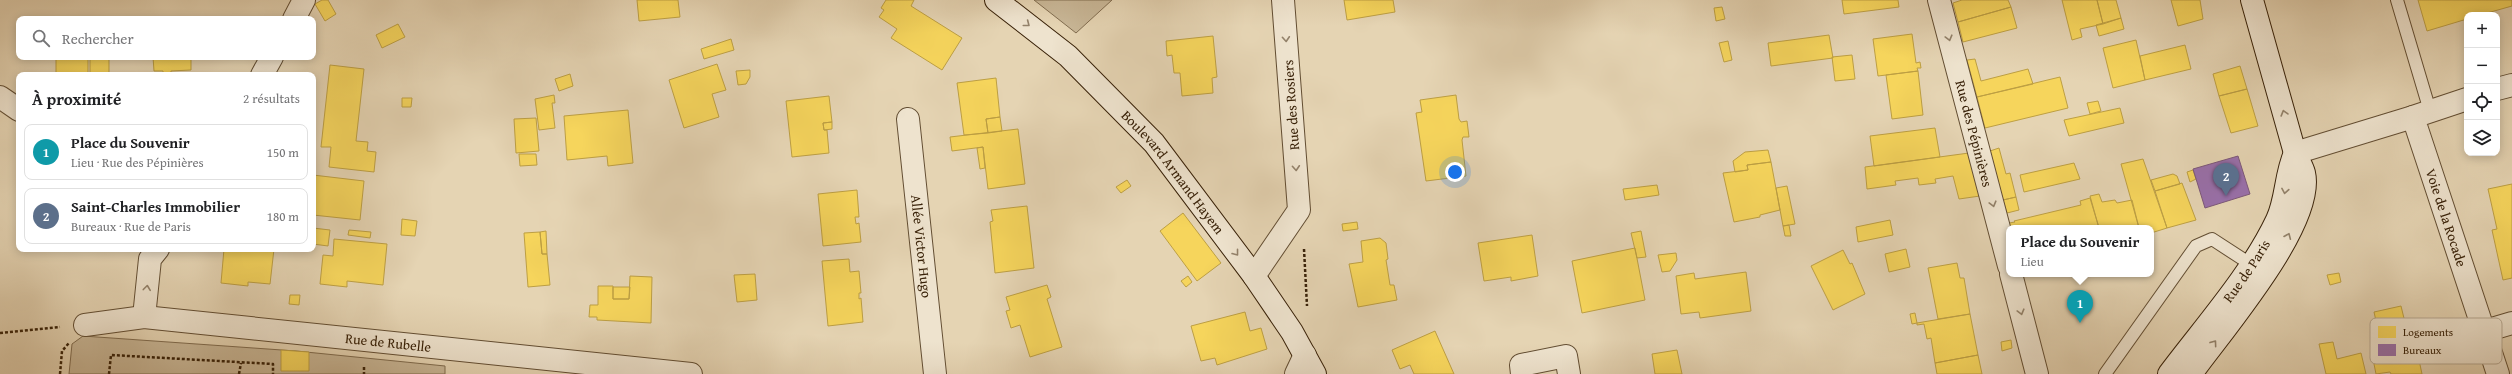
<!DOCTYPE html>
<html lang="fr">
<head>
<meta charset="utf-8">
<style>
  body { margin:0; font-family:"Gentium Book Plus",serif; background:#f6f6f6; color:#202124 }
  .controls { position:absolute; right:12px; top:12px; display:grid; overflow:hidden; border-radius:8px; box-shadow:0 2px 10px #0003 }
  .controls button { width:36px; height:36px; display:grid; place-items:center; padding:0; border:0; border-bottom:1px solid #e0e0e0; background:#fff; color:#202124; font:20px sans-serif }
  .you { position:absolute; left:1455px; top:172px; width:14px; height:14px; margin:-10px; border:3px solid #fff; border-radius:50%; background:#1a73e8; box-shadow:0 0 0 6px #1a73e833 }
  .badge { display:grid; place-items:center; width:26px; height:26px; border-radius:50%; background:#0b8043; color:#fff; font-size:13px; font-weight:700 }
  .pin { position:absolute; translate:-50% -33px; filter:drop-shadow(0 1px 2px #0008) }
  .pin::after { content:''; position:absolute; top:21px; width:14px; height:12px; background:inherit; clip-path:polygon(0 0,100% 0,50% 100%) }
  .popup { position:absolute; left:2006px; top:225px; width:148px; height:52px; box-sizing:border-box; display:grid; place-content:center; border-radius:8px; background:#fff; filter:drop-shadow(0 1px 3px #0005); font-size:13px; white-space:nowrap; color:#757577 }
  .popup b { font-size:15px; color:#202124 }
  .popup::after { content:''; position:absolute; left:50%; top:100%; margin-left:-8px; border:8px solid transparent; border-top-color:#fff }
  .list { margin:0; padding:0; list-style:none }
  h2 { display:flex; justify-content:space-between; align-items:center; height:52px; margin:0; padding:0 16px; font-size:17px }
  h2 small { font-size:13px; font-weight:400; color:#757577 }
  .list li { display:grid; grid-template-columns:26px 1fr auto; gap:12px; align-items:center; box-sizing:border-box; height:56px; margin:0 8px 8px; padding:0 8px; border:1px solid #e0e0e0; border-radius:8px }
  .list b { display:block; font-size:15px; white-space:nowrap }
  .list p { margin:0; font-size:13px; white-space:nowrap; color:#757577 }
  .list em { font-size:13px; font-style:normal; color:#757577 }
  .icon { flex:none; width:22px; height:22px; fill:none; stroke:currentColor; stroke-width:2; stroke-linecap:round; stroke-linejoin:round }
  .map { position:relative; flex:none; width:2512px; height:374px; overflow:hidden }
  .search { position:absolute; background:#fff; box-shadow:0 2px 10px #0003; left:16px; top:16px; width:300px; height:44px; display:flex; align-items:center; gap:10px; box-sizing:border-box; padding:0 14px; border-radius:8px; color:#757577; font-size:15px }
  .panel { position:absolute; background:#fff; box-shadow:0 2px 10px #0003; left:16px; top:72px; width:300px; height:180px; border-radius:8px }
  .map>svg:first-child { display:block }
  .green { fill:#c8b696; stroke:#806c4f }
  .homes { fill:#f6d55c; stroke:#bd9f43 }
  .offices { fill:#9970ab; stroke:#7c587a }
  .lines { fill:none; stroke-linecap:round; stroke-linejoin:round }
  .service-casing { stroke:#634e33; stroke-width:14 }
  .minor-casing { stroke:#634e33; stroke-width:24 }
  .secondary-casing { stroke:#382108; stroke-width:24 }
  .path { stroke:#382108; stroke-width:2.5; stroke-dasharray:3 2; stroke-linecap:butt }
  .service { stroke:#eee3ce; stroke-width:12 }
  .minor { stroke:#eee3ce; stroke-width:22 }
  .secondary { stroke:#eee3ce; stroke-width:22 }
  .oneway { stroke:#93826b }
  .labels { text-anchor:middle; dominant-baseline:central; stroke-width:4; stroke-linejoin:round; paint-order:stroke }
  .street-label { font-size:14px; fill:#382108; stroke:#eee3ce }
  .key { fill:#eee3ce; stroke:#b7a993; stroke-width:1 }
  .key-label { font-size:11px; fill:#382108 }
</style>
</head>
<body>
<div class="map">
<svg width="2512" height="374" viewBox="0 0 2512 374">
  <rect width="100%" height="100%" fill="#e5d4b3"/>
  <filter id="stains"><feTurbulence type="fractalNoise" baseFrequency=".005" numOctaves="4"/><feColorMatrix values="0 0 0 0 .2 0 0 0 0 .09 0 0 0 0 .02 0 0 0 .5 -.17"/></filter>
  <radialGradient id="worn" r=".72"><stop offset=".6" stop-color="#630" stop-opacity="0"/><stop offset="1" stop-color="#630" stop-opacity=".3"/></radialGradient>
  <!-- green -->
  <path class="green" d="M1034,0H1112L1076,33Z
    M83,336L296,351L445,366V374H69L72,344Z"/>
  <!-- homes -->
  <path class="homes" d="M322,0H328L336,14L325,21L315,4Z
    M637,0H678L680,17L639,21Z
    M886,0H914L911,6L962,38L942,70L891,38L897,29L879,17L884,10L881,8Z
    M1344,0H1393L1395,12L1347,20Z
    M1842,0H1898L1899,7L1844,14Z
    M1962,0H2008L2011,7L1958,22L1953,3Z
    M2062,0H2097L2103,24L2080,29L2082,37L2072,40Z
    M2097,0H2116L2121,18L2103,24Z
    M2171,0H2200L2203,19L2178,26Z
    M2418,0H2512V6L2480,15H2467V19L2427,31Z
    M1722,7L1725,19L1716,21L1714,8Z
    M2011,7L2017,28L1963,42L1958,22Z
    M2121,18L2124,29L2099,36L2096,25Z
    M398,24L405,37L382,48L376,35Z
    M1912,34L1916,63L1920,62L1921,68H1917L1918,71L1878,76L1873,39Z
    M1829,35L1833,58L1771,66L1768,43Z
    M1213,36L1217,77L1212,78L1213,93L1182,96L1180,73H1174L1172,55L1167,56L1166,41Z
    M731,39L734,50L704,59L701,49Z
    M2136,40L2145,80L2113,88L2103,48Z
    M1728,41L1732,60L1724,62L1719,43Z
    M2185,45L2191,69L2145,80L2140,56Z
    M1852,55L1855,79L1835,81L1832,57Z
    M56,57H88V75H56Z
    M90,57H109V75H90Z
    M153,57H191V70L171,71V75H163V71H154Z
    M1975,59L1981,81L2028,69L2033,84L1977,97L1967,60Z
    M717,64L726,90L712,94L719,117L684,128L669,80Z
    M330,65L364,69L356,141L368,142L367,151L376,152L374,172L329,167L331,147H321Z
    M2240,66L2247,89L2219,96L2213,74Z
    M750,70V77L746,84L738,85L736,71Z
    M1918,71L1923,115L1892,119L1886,75Z
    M570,74L573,86L559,91L555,79Z
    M2060,77L2068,108L1985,128L1977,97Z
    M996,78L1000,117L986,119L988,133L964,135L957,83Z
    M2247,89L2258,126L2231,133L2219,96Z
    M554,95L555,103H552L555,128L539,130L535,99Z
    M1456,95L1459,119L1461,122L1467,121L1469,137H1463L1462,140L1466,176L1426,181L1416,113L1422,112L1420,100Z
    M829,96L832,122L823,123L824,130H827L829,153L792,157L786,101Z
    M402,98H412L411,107H402Z
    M2098,101L2101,111L2090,114L2087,103Z
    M2120,108L2124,123L2069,136L2064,120Z
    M628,110L633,163L608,166L607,156L567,160L564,116Z
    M1000,117L1002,131L988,133L986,119Z
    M536,118L539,151L516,153L514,119Z
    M832,122V129L824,130L823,123Z
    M1935,128L1940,157L1874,166L1870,136Z
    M1018,129L1025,184L988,189L983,147L952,151L950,137Z
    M983,147L985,168L980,169L977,148Z
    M1999,148L2006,174L2010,173L2016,197L2003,200L1990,151Z
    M1768,150L1771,162L1747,165L1748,170L1735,172L1733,161L1745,152Z
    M1969,153L1980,196L1959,199L1953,176L1935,179L1936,183L1919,185L1918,178L1895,181L1896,185L1867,189L1865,167Z
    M519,154H536L537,165L520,166Z
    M2143,159L2167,228L2151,233V228H2139L2121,164Z
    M1771,162L1780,210L1760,215V217L1734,222L1723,173L1748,170L1747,165Z
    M2074,163L2080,179L2024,192L2020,175Z
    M2193,170L2196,179L2190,182L2187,172Z
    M2173,174L2177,176L2180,184L2155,191L2151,180Z
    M313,175L364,181L360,220L313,215Z
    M1127,180L1131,186L1121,193L1116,187Z
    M2182,183L2196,220L2167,228L2155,191Z
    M2512,184V278L2503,280L2492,230L2497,229L2488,189Z
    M1657,185L1659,195L1625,200L1623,189Z
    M1787,186L1795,224L1783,226L1776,188Z
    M857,190L859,217H855L856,224L859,223L861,242L823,246L818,194Z
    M2099,194L2102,202L2115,200L2117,203L2132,200L2139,228H2099L2090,196Z
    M2016,197L2019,210L2007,213L2003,200Z
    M2090,198L2099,228H2010L2009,223L2015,222L2014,221L2081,205L2080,201Z
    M1027,206L1034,268L995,273L990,222L993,221L991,210Z
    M1183,213L1221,263L1197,281L1160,231Z
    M402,219L417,221L415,236L401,235Z
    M1890,220L1893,235L1858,242L1856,227Z
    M1357,222L1358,229L1343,231L1342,224Z
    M1789,225L1791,236H1785L1783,226Z
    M313,228L330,230L328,246L313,244Z
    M349,230L371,232L370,238L348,235Z
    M546,231L547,254H542L540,232Z
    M1641,231L1646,257L1637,258L1631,233Z
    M540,232L542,254H547L550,285L528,287L524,233Z
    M1532,235L1538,276L1511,281V277L1484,281L1478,243Z
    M1380,238L1386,243L1388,259L1386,260L1390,285H1394L1397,300L1358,307L1349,264L1363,262L1361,241Z
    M334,239L387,244L383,285L347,281V287L320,284L323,255L333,256Z
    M1635,248L1645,300L1582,313L1572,261Z
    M224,249H274L270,284L248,282V286L221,283Z
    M1906,249L1910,267L1889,272L1885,254Z
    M1843,250L1850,264L1852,263L1865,294L1833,310L1811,266Z
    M1676,253L1677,260L1670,271L1662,272L1658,255Z
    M849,259L850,272L859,271L861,293H859V299L861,298L863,322L828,326L822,261Z
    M1957,263L1960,278H1964L1970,314L1938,319L1928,268Z
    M1746,272L1751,311L1700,318L1699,312L1681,314L1676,276L1694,273L1695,279Z
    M2339,273L2341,282L2330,285L2327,275Z
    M755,274L757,300L737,302L734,275Z
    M630,276L652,277L651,323L597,320V317H589L590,305H598V286H613V299H629Z
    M1188,276L1192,282L1186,287L1181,281Z
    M1047,285L1051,297L1047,299L1062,347L1030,357L1020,325L1011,328L1006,311L1010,310L1006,297Z
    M613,287H630L629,299H613Z
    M290,295H300L299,305L289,304Z
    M2401,306L2411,347L2416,346L2422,374H2391L2390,372L2376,374L2372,354L2383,352L2374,312Z
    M1245,312L1250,331L1261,328L1267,349L1217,365L1215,358L1201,361L1191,326Z
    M1915,313L1917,323L1912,324L1910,314Z
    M1970,314L1978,355L1935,363L1931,338L1927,339L1924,324L1917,325V323Z
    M1435,331L1454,374H1414L1410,365L1400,369L1392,350Z
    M2011,340L2012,348L2002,351L2001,342Z
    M2333,342L2337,359L2361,353L2366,374H2326L2319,344Z
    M281,350L309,352V371H281Z
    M1677,350L1682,374H1655L1652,354Z
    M1978,355L1982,374H1937L1935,363Z"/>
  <!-- offices -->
  <path class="offices" d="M2238,156L2250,194L2205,208L2193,169Z"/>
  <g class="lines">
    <!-- service casing -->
    <g class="service-casing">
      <path id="service" d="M2397,0L2430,111
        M2105,374L2196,246L2212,239L2255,267"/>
    </g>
    <!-- minor casing -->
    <g class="minor-casing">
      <g id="minor">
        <path id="s1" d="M1939,0L2009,266"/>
        <path d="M294,19L304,0"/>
        <path d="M262,75L272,57"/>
        <path d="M2497,89L2512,85"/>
        <path d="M0,97L19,110"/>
        <path id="s2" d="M2467,99L2413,117L2498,374"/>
        <path id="s3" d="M908,119L935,374"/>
        <path d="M2295,153L2413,117"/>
        <path d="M2011,274L2037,374"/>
        <path d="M1254,276L1299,210L1283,0"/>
        <path d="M144,317L150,259L158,249"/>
        <path id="s4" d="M85,325L144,317L691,374"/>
        <path d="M2485,331L2512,323"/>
        <path d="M1296,374L1305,355"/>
        <path d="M1522,374L1521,365L1566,356L1569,374"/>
      </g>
    </g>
    <!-- secondary casing -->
    <g class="secondary-casing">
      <g id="secondary">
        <path id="s5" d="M996,0L1068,56L1154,143L1254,276L1292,332L1315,374"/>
        <path id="s6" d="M2169,374C2205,326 2251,275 2277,220C2287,198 2285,176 2295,153"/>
        <path d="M2191,374C2220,333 2316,223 2304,173C2302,166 2298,160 2295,153L2252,0"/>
      </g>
    </g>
    <!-- path -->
    <path class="path" d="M1304,249L1307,306
      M0,333L60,327
      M364,367V374
      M60,374L62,351L69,343
      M109,374L111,355L273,364V374
      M239,374L241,363"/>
    <!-- service -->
    <use href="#service" class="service"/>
    <!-- minor -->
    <use href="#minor" class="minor"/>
    <!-- secondary -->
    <use href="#secondary" class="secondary"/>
  </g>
  <!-- one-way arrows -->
  <defs><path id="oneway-chevron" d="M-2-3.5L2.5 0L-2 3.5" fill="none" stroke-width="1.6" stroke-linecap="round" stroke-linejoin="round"/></defs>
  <g class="oneway">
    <use href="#oneway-chevron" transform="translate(1027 24) rotate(38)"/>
    <use href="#oneway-chevron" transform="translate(1949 38) rotate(75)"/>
    <use href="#oneway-chevron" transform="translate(1286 39) rotate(86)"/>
    <use href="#oneway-chevron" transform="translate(2284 113) rotate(-106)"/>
    <use href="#oneway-chevron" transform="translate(1296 168) rotate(86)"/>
    <use href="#oneway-chevron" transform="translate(2285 191) rotate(100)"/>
    <use href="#oneway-chevron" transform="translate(1993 204) rotate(75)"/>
    <use href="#oneway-chevron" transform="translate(2288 236) rotate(-67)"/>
    <use href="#oneway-chevron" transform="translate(1236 253) rotate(52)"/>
    <use href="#oneway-chevron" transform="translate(147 288) rotate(-83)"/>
    <use href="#oneway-chevron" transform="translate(2021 312) rotate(75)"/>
    <use href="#oneway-chevron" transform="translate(2214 343) rotate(-54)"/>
  </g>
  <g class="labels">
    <!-- street labels -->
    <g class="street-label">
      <text transform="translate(1291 105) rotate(-94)">Rue des Rosiers</text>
      <text stroke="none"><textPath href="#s1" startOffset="138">Rue des Pépinières</textPath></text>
      <text stroke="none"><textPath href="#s5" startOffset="248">Boulevard Armand Hayem</textPath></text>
      <text stroke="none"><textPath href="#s2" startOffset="163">Voie de la Rocade</textPath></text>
      <text stroke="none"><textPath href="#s3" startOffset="128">Allée Victor Hugo</textPath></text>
      <text stroke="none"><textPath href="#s6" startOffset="129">Rue de Paris</textPath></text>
      <text stroke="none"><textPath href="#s4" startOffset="305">Rue de Rubelle</textPath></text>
    </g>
  </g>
  <!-- legend -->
  <rect x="2370" y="318" width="132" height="46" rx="6" class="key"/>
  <rect x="2378" y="326" width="18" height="12" fill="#f6d55c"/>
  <rect x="2378" y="344" width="18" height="12" fill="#9970ab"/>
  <g class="key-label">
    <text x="2403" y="336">Logements</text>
    <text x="2403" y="354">Bureaux</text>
  </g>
  <rect width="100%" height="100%" filter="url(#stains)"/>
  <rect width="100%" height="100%" fill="url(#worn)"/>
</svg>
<div class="controls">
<button>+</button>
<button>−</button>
<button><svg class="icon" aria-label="locate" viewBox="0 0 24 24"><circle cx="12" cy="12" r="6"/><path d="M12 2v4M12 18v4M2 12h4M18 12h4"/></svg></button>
<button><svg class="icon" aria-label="layers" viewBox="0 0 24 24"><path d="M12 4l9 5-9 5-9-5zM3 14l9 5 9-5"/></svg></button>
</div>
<div class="you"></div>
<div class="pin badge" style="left:2080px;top:323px;background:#0f9aa8">1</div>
<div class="popup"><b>Place du Souvenir</b>Lieu</div>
<div class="pin badge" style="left:2226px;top:196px;background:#5c6f8a">2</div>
<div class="search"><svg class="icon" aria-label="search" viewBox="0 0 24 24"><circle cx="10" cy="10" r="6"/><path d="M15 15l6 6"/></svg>Rechercher</div>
<section class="panel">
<h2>À proximité<small>2 résultats</small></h2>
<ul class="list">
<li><span class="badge" style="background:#0f9aa8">1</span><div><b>Place du Souvenir</b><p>Lieu · Rue des Pépinières</p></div><em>150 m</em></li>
<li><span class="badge" style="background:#5c6f8a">2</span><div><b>Saint-Charles Immobilier</b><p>Bureaux · Rue de Paris</p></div><em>180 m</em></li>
</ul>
</section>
</div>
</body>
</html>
